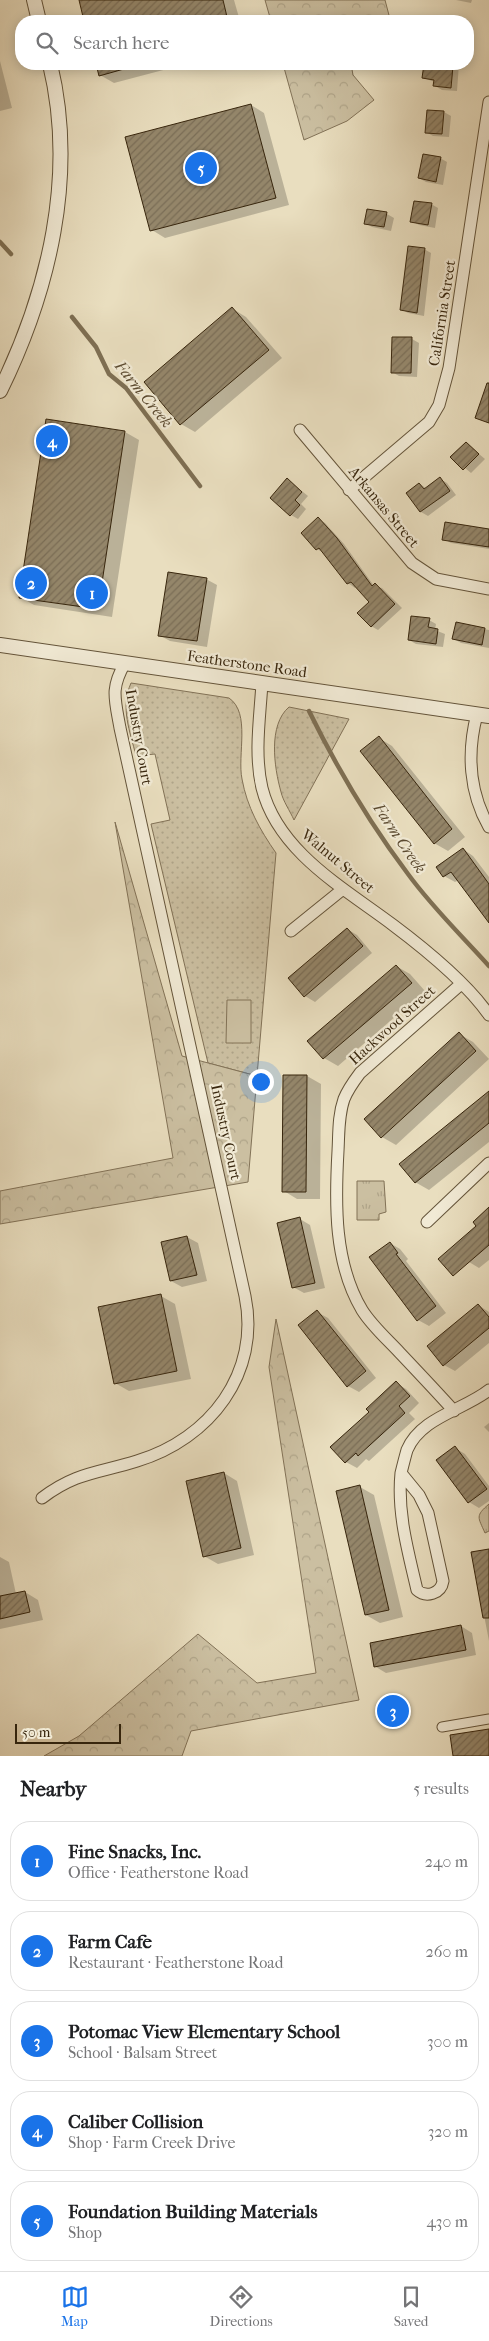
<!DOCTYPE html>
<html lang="en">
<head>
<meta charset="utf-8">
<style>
  body { margin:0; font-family:"IM FELL French Canon",serif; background:#f2f2f2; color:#202124 }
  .scale { position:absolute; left:15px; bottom:12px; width:106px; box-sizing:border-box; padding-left:5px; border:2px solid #38260d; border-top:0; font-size:14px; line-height:18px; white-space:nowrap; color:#38260d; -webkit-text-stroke:4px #f1ead5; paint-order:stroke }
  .you { position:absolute; left:260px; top:1081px; width:18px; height:18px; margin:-12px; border:4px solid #fff; border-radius:50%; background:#1a73e8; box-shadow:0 0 0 8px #1a73e833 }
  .badge { display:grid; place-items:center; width:32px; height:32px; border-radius:50%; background:#1a73e8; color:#fff; font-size:16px; font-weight:700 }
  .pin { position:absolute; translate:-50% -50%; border:2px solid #fff; box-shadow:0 1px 5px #0006 }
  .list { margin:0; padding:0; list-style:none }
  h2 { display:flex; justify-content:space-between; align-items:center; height:65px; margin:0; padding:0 20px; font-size:21px }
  h2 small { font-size:16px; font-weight:400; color:#757577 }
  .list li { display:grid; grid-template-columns:32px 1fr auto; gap:15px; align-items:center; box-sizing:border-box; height:80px; margin:0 10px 10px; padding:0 10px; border:1px solid #e0e0e0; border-radius:20px }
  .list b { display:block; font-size:19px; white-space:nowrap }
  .list p { margin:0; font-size:16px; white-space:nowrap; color:#757577 }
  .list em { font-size:16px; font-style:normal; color:#757577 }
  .icon { flex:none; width:28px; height:28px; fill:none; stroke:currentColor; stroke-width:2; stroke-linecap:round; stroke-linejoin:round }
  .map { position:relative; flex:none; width:489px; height:1756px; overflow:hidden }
  .search { position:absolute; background:#fff; box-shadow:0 2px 12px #0003; left:15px; right:15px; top:15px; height:55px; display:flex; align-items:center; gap:12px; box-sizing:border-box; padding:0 18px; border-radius:20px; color:#757577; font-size:19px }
  .sheet { height:515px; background:#fff }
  nav { display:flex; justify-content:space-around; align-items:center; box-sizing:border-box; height:70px; border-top:1px solid #e0e0e0; background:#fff; font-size:14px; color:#757577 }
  nav a { display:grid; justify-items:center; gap:2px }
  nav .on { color:#1a73e8 }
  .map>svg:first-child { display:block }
  .grass { fill:url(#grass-dots); stroke:#827257 }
  .forest { fill:url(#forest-crowns); stroke:#827257 }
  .park { fill:url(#park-tufts); stroke:#827257 }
  .garden { fill:#cbbfa1; stroke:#827257 }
  .shadow { fill:#0003 }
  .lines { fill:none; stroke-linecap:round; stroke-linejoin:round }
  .stream { stroke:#7e6f53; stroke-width:4.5 }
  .building { fill:url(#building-hatch); stroke:#38260d }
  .pedestrian-casing { stroke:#64543a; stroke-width:11 }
  .minor-casing { stroke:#64543a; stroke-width:13 }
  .tertiary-casing { stroke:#64543a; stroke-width:16 }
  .pedestrian { stroke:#f1ead5; stroke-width:9 }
  .minor { stroke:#f1ead5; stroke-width:11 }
  .tertiary { stroke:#f1ead5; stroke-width:14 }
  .labels { text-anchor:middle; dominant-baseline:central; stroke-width:4.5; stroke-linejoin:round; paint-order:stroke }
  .street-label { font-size:15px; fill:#38260d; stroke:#f1ead5 }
  .water-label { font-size:16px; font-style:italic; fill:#5b4a30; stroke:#f1ead5 }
</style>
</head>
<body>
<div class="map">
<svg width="489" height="1756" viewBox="0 0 489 1756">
  <defs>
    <pattern id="grass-dots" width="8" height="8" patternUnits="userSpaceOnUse" patternTransform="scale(1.25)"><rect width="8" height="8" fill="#cbbfa1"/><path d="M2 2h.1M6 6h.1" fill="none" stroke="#afa489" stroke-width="1.8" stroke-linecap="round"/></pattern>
    <pattern id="forest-crowns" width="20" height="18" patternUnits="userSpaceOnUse" patternTransform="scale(1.25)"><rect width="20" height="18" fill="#cbbfa1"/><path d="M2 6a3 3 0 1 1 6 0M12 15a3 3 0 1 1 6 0" fill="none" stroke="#afa489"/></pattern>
    <pattern id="park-tufts" width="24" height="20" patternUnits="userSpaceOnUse" patternTransform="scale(1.25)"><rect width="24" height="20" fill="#cbbfa1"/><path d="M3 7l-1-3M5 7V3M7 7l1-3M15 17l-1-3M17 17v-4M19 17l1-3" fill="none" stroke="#afa489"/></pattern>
    <pattern id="building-hatch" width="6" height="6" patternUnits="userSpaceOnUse" patternTransform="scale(1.25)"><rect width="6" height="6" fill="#94866a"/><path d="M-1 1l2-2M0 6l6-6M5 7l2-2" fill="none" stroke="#7a6d56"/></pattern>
  </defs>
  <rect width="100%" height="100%" fill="#e9debf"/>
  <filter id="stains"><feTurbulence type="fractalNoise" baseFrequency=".004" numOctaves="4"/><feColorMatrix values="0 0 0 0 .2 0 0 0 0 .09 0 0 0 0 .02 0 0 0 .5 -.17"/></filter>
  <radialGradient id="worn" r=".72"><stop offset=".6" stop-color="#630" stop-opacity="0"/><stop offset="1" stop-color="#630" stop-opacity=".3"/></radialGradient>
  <!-- grass -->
  <path class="grass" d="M131,683L229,698C251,713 237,755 242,779C247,807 260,830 276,853L257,1076L208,1063L151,824L170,820L155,754L136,756C130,731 120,708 131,683Z
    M289,707L349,719L294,820C290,811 283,801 281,792C274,767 268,725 289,707Z"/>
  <!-- forest -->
  <path class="forest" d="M265,0H385L390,19L387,21H271Z
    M283,64H351L353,75L374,100L347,121L304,140Z
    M115,822L182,1056L257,1076L248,1182L0,1224V1191L173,1158Z
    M276,1319L359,1700L191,1731L182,1756H44L79,1736L198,1634L257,1683L316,1673L269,1367Z"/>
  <!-- park -->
  <path class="park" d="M357,1181H384L386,1212L379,1214V1220H357Z
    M489,1504V1531L485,1533C478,1517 475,1516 489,1504Z"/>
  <!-- garden -->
  <path class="garden" d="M227,1000H251V1043H226Z"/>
  <!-- shadow -->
  <path class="shadow" d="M80,0H234L240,21H86Z
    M456,0H472L471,3Z
    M442,19L456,21H441Z
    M0,61L12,108L0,111Z
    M97,64H186L114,83L100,75Z
    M435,64H459L457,91L442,90L435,86V82L423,78Z
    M251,105L264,113L289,205L165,238L152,230Z
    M428,111L444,112L451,116L449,137L433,136L426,132Z
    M440,158L447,162L443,185L426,182L419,178Z
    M431,204L438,208L435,228L419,225L412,221Z
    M387,214L394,218L391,231L372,227L365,223Z
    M424,249L431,253L424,316L408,313L401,309Z
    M233,309L246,317L282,358L195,432L181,424Z
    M412,339L419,343L417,377L399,376L392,372Z
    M47,420L125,432L139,440L112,617L34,605L20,597Z
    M466,443L485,459L471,473L452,457Z
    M440,479L447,483L456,495L428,516L421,512L407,493L420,484L427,489Z
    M288,480L308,496L301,504L306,509L298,519L291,515Z
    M318,519L325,523L344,544L374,586L382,588L402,608L378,630L371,626V602L356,586L355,588L348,583L324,553L317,549L302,533Z
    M489,530V549L451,543L444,539Z
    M206,579L217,585L207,647L170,641L159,635Z
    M429,620L436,624L435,630L445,634L443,647L416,644L409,640Z
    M457,624L489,630V648L461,643L454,639Z
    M379,738L392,746L465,837L448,851L434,843Z
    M463,849L473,856L489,877V921L459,880L455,882L444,876L438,868Z
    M347,929L357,935L372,953L315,1002L305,996Z
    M396,966L410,974L425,991L338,1066L324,1058L309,1041Z
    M459,1034L473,1042L489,1059L396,1145L382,1137Z
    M307,1076L321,1084L320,1199H297L284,1191Z
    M489,1093V1142L429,1190L415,1182Z
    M489,1209V1260L479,1268L469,1262L477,1226Z
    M300,1219L310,1225L325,1288L304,1293L293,1287Z
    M187,1237L198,1243L207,1281L182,1287L171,1281Z
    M390,1243L400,1249L408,1259L406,1261L446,1313L429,1326L418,1320Z
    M161,1296L175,1304L191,1379L129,1391L115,1383Z
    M478,1305L489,1312V1343L455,1371L444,1365L429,1346Z
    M317,1312L328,1318L376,1378L359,1392L348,1386Z
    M396,1383L406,1389L419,1403L409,1413L415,1419L369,1461L366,1459L357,1468L346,1462L332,1447L371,1412Z
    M489,1423V1432L484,1427Z
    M455,1448L465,1454L489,1486V1501L479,1508L469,1502Z
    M224,1473L237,1481L254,1555L218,1564L204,1556Z
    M360,1487L374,1495L403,1617L380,1623L366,1615Z
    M489,1550V1641L472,1553Z
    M0,1557L9,1562L16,1594L25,1592L38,1600L43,1620L0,1629Z
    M461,1626L472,1633L476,1655L386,1673L376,1667Z"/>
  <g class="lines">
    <!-- stream -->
    <path class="stream" d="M0,242L11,254
      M72,317L96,347L109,374L126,388L200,486
      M309,711C336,766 371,825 408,874C432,907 462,936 489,966"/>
  </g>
  <!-- building -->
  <path class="building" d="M79,0H223L228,21H84Z
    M96,64H130L131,67L99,76Z
    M424,64L453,66L451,88L433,86L434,80L422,78Z
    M251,104L276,198L150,231L125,137Z
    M427,110L444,111L442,134L425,133Z
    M423,154L441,157L436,182L418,178Z
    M414,201L432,203L428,225L410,222Z
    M367,209L387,212L384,227L364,224Z
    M408,246L425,248L417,313L400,310Z
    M232,307L269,350L180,425L144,382Z
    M392,337H412L411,373H391Z
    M487,383H489V423L475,418Z
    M46,419L125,431L98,609L19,598Z
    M466,442L479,454L463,470L450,457Z
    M440,477L450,491L420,512L406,493L419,483L424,489Z
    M287,478L302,492L295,500L300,505L290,516L270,498Z
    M318,517L337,538L372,586L375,583L395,604L371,627L357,613L369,602L351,582L347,584L319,548L316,550L301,533Z
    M445,522L489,529V547L442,540Z
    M168,572L207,578L197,641L158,636Z
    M411,616L430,618L428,627L438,629L436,644L408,640Z
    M456,622L485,628L482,645L452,639Z
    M379,736L452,829L434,844L360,751Z
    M463,848L489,884V923L451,872L443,877L436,867Z
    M347,928L363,946L304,997L288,978Z
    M396,965L412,983L323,1059L307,1041Z
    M459,1032L476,1051L381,1138L364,1119Z
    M283,1075H307L306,1192H282Z
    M489,1091V1123L415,1183L399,1164Z
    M489,1207V1245L453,1276L438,1259L476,1226L473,1222Z
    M300,1217L315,1283L292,1288L277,1223Z
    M187,1236L197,1275L170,1281L161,1242Z
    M390,1242L398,1253L396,1254L436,1306L417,1321L369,1257Z
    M161,1294L177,1371L114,1384L98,1307Z
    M478,1304L489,1317V1328L443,1366L427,1346Z
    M317,1310L366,1371L347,1387L298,1325Z
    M396,1381L410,1396L399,1406L405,1413L358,1456L356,1453L345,1463L330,1447L369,1412L366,1409Z
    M455,1446L487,1489L468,1503L436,1460Z
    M224,1472L241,1548L203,1557L186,1481Z
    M360,1485L389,1610L365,1615L336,1491Z
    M489,1549V1618H483L471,1552Z
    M25,1591L30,1612L0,1619V1596Z
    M461,1625L466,1650L374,1667L370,1643Z
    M489,1729V1756H453L450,1735Z"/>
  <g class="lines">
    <!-- pedestrian casing -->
    <g class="pedestrian-casing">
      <path id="pedestrian" d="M442,1727L489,1719"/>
    </g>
    <!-- minor casing -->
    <g class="minor-casing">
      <path id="minor" d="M300,430L412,563L436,579L489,589
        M349,490L429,422L439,405L449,368L489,102
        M262,683C260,717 254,754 262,788C278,852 344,888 393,925C425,949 466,982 489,1015
        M477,714C467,752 469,792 489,827
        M291,931L343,889
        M427,1222L489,1163
        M454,1411C436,1391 418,1372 400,1353C387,1339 372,1326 362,1310C334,1263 335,1204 338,1151C339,1134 338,1116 344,1099C348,1089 354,1081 360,1073L461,984
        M401,1473L419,1495L428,1513L443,1581C441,1594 426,1598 417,1590C408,1551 397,1513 401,1473Z
        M401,1473C403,1465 405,1457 407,1450C421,1417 464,1410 489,1390
        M42,1498C76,1472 99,1473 137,1461C210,1439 261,1373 245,1296L120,728C115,699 110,689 125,663"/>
    </g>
    <!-- tertiary casing -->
    <g class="tertiary-casing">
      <path id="tertiary" d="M34,0L39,21
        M0,391C49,291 77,175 50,64
        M0,645L489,716"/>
    </g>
    <!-- pedestrian -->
    <use href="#pedestrian" class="pedestrian"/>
    <!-- minor -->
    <use href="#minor" class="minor"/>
    <!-- tertiary -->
    <use href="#tertiary" class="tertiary"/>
  </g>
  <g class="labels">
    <!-- street labels -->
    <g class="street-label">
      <text transform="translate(442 313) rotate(-81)">California Street</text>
      <text transform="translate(384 507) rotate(50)">Arkansas Street</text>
      <text transform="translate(247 664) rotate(8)">Featherstone Road</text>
      <text transform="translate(139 737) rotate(80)">Industry Court</text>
      <text transform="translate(338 861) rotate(40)">Walnut Street</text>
      <text transform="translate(392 1025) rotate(-42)">Hackwood Street</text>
      <text transform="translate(226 1132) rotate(78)">Industry Court</text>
    </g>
    <!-- water labels -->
    <g class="water-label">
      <text transform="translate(144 394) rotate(51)">Farm Creek</text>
      <text transform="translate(400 838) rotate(56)">Farm Creek</text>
    </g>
  </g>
  <rect width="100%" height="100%" filter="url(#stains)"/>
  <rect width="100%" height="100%" fill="url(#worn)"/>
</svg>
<div class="scale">50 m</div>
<div class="you"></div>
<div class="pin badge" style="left:92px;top:593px">1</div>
<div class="pin badge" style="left:31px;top:583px">2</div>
<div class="pin badge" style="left:393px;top:1711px">3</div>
<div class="pin badge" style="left:52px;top:441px">4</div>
<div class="pin badge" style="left:201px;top:168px">5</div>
<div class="search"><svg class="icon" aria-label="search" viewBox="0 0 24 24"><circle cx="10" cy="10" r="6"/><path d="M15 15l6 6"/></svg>Search here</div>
</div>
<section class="sheet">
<h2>Nearby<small>5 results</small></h2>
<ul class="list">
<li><span class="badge">1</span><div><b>Fine Snacks, Inc.</b><p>Office · Featherstone Road</p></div><em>240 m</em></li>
<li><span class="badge">2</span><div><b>Farm Cafe</b><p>Restaurant · Featherstone Road</p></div><em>260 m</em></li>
<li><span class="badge">3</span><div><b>Potomac View Elementary School</b><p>School · Balsam Street</p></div><em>300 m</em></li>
<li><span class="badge">4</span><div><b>Caliber Collision</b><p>Shop · Farm Creek Drive</p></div><em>320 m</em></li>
<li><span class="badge">5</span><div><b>Foundation Building Materials</b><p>Shop</p></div><em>430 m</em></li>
</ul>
</section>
<nav>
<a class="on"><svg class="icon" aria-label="map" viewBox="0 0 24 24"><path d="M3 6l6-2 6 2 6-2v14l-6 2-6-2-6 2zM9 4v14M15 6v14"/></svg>Map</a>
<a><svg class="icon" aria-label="directions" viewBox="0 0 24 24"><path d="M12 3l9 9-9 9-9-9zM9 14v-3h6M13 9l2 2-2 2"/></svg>Directions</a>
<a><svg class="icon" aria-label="saved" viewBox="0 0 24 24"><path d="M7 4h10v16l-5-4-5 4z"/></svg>Saved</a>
</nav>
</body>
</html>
